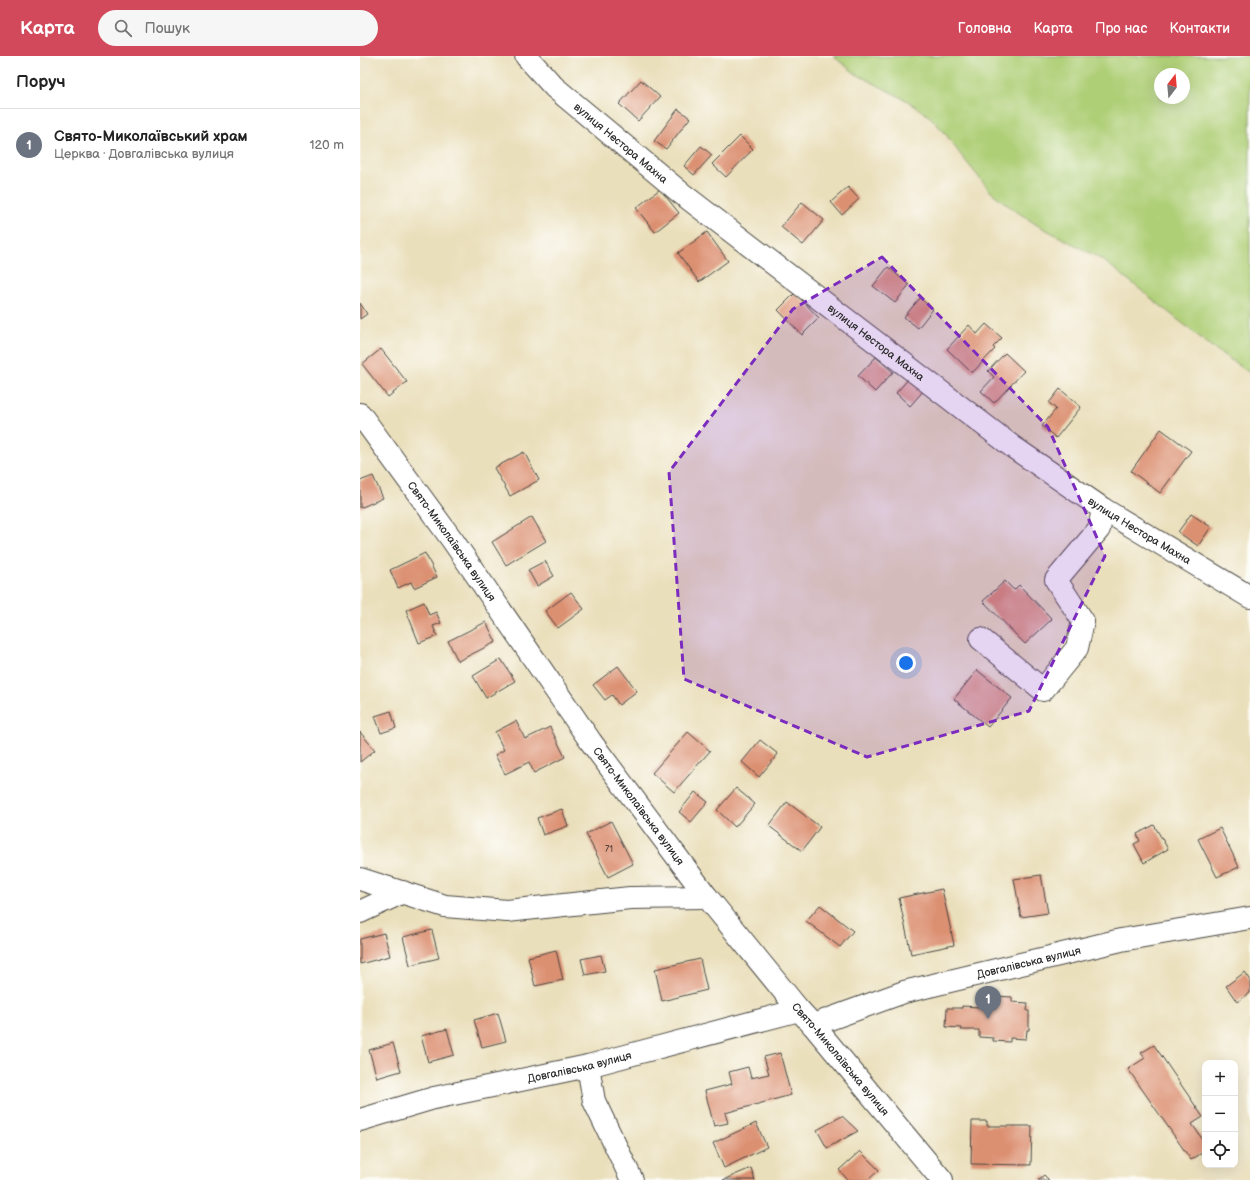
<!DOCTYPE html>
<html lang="uk">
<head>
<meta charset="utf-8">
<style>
  body { margin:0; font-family:"Balsamiq Sans",sans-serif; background:#f6f6f6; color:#222 }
  .controls { position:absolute; right:12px; bottom:12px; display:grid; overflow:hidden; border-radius:8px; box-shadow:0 4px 16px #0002 }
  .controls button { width:36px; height:36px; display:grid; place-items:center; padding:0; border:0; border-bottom:1px solid #e0e0e0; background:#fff; color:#222; font:20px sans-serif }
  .compass { position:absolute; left:794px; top:12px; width:36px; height:36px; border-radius:50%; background:#fff; box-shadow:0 4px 16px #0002; rotate:16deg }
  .you { position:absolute; left:546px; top:607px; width:14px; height:14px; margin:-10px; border:3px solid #fff; border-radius:50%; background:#1a73e8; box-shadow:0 0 0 6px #1a73e833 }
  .badge { display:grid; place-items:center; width:26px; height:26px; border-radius:50%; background:#d1495b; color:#fff; font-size:13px; font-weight:700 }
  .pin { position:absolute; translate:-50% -33px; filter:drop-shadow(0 1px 2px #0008) }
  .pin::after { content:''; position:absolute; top:21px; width:14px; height:12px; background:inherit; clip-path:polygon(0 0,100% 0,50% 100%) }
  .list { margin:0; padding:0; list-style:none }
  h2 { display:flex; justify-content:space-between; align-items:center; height:52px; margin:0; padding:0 16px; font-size:17px }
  h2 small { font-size:13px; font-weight:400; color:#767676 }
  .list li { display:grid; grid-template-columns:26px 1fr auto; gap:12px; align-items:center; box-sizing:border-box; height:72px; padding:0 16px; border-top:1px solid #e0e0e0 }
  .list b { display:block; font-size:15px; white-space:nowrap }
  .list p { margin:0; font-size:13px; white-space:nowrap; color:#767676 }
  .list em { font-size:13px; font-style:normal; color:#767676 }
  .icon { flex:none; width:22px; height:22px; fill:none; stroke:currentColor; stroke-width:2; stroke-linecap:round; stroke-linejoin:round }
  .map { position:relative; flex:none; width:890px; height:1124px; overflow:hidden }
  header { display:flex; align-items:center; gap:24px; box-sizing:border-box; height:56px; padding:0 20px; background:#d1495b; color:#fff }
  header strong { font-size:19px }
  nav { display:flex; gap:22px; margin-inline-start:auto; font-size:14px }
  .search { width:280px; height:36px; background:#f6f6f6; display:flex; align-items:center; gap:10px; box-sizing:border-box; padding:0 14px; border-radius:22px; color:#767676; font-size:15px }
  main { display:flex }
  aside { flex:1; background:#fff }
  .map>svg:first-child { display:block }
  .green { fill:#afcf77; stroke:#6d7d51; fill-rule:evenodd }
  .building { fill:#dc9072 }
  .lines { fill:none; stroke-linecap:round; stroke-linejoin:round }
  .minor-casing { stroke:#484641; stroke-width:24 }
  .minor { stroke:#fff; stroke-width:22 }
  .marked { fill:#7b2cbf; fill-opacity:0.2; stroke:#7b2cbf; stroke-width:3; stroke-dasharray:8 5; stroke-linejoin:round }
  .labels { text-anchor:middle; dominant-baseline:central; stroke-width:3; stroke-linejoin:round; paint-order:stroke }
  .number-label { font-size:9px; fill:#57443d }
  .street-label { font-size:11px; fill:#2b2b2b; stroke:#fdfcf7 }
</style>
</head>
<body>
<header>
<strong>Карта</strong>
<div class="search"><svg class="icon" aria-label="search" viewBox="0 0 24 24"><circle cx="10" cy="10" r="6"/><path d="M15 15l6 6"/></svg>Пошук</div>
<nav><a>Головна</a><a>Карта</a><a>Про нас</a><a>Контакти</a></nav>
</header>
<main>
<aside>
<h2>Поруч<small></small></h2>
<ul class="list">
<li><span class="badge" style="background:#6b7280">1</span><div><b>Свято-Миколаївський храм</b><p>Церква · Довгалівська вулиця</p></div><em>120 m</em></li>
</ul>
</aside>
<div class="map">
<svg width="890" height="1124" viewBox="0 0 890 1124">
  <rect width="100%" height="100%" fill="#fdfcf7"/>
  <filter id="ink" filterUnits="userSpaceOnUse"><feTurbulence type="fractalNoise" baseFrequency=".025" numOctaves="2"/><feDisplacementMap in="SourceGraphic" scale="8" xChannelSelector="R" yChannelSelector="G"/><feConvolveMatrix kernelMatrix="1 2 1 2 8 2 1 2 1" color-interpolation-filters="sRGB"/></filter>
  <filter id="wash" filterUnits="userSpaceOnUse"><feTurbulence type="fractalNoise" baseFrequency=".012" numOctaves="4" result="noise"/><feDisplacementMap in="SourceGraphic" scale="16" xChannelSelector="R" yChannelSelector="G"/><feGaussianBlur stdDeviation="0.9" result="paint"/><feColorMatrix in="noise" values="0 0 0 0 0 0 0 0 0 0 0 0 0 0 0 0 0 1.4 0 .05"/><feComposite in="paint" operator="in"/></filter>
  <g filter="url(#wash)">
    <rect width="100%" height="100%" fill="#eadfbb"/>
    <!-- green -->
    <path class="green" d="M473,0H890V317L852,291L761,218L741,203L717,190L677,169L653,153L631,136L600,98L585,77L569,60L546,44L496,18ZM800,18H824V42H800Z"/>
    <g id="blocks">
      <!-- building -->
      <path class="building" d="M281,24L300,41L278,65L259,48Z
        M318,53L330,62L306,93L294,85Z
        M380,80L393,93L366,121L352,108Z
        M341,90L352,99L334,119L324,110Z
        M488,131L499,143L482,159L471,146Z
        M300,133L319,157L295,176L276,152Z
        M442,146L464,164L443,189L421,171Z
        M347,176L368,205L339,226L318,197Z
        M528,211L549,229L535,247L513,230Z
        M435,237L459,262L442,279L418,254Z
        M560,242L573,253L558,272L544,261Z
        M0,247L7,258L0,263Z
        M626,268L642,282L633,291L635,293L612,317L587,293L609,269L617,278Z
        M21,293L47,326L28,341L2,308Z
        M645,297L664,315L634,347L621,335L634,321L628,315Z
        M516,301L533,316L515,336L498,320Z
        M551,320L565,333L550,350L536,337Z
        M700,333L721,351L696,382L682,370L696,353L689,347Z
        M801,373L831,395L800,437L771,415Z
        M164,396L179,424L150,440L134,412Z
        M13,420L23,442L0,452V425Z
        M831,458L851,471L838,490L818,476Z
        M172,461L186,485L146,509L132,486Z
        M65,497L77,521L54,532L51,526L38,532L30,514Z
        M185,505L194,520L177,530L168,514Z
        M645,525L654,534L659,529L692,563L665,588L623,545Z
        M211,536L224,553L198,572L185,555Z
        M64,546L69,559L76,556L81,567L73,570L77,580L59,587L46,554Z
        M126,566L136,586L98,605L88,585Z
        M141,603L155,625L126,642L113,620Z
        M258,610L277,635L259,649L252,639L245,644L233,629Z
        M617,614L652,642L628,671L594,643Z
        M31,655L36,672L21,677L15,660Z
        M156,665L165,683L190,671L205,701L174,717L169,706L145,718L135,699L144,694L135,676Z
        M0,676L15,694L0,706Z
        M328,676L350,695L314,736L292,717Z
        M400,684L418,698L399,721L382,706Z
        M376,732L395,748L375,771L357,754Z
        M335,736L348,746L331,766L319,756Z
        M427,746L460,771L442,795L409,770Z
        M202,753L208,770L183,779L177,762Z
        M251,765L273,808L248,821L226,778Z
        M794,769L808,793L784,807L774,788L780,785L777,778Z
        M860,772L879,811L857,821L838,783Z
        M681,819L688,857L661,861L654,823Z
        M582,833L594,889L551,898L539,842Z
        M460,849L493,875L480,891L446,865Z
        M72,874L79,902L50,909L43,881Z
        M24,877L30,900L0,908V883Z
        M196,894L203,924L175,930L168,901Z
        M241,899L245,915L225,919L221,903Z
        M340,903L347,934L302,945L295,913Z
        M885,916L890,923V937L877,946L866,930Z
        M634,940L652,941V946L668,947L667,955H669V974H667L666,983L650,982V986L633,985V982L619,981V974H601V972L586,971L587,952H602V950L620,951V945L634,946Z
        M138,957L146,985L122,991L114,964Z
        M87,973L94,999L68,1006L61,980Z
        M33,987L41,1015L17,1022L9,994Z
        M794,989L843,1061L832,1068L845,1087V1095L831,1104L768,1013L785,1002L781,997Z
        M420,997L431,1039L365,1057L368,1067L354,1070L345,1035L372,1028L369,1016L388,1011L391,1022L409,1018L404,1001Z
        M482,1060L498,1075L467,1092L457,1074Z
        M612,1065H627V1070H672L671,1109L611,1108Z
        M396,1067L407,1091L364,1112L353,1087Z
        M500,1095L519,1114L508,1124H488L479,1114Z
        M391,1112L395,1124H363Z
        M684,1119L689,1124H678Z"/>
    </g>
  </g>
  <g filter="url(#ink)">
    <use href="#blocks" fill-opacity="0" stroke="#484641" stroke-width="1"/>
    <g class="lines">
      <!-- minor casing -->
      <g class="minor-casing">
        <g id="minor">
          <path id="s1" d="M166,0L194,31L321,137L653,391L743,453L890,541"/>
          <path id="s2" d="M0,358L93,485L231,686L347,841L439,954L453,969L582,1124"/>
          <path d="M621,583L683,634L717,592L723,565L696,524L739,473L743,453"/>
          <path d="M0,823L85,850L147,855L270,842L347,841"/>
          <path d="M0,856L43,836"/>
          <path id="s3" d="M453,969L544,936L761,884L890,862"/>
          <path d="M228,1010L234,1045L272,1124"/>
          <path id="s4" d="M0,1064L74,1042L228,1010L439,954"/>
        </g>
      </g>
      <!-- minor -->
      <use href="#minor" class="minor"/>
    </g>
  </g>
  <!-- marked area -->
  <path class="marked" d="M522,201L688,371L745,500L669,655L507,701L324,623L309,416L433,253Z"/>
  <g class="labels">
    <!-- number labels -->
    <g class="number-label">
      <text x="249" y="793">71</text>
    </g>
    <!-- street labels -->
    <g class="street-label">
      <text stroke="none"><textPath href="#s1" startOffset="129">вулиця Нестора Махна</textPath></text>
      <text stroke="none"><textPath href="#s1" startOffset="453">вулиця Нестора Махна</textPath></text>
      <text stroke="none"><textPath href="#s1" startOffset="777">вулиця Нестора Махна</textPath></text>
      <text stroke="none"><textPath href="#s2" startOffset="157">Свято-Миколаївська вулиця</textPath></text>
      <text stroke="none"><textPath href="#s2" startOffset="481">Свято-Миколаївська вулиця</textPath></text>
      <text stroke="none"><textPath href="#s3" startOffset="225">Довгалівська вулиця</textPath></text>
      <text stroke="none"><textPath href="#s2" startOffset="805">Свято-Миколаївська вулиця</textPath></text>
      <text stroke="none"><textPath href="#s4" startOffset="226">Довгалівська вулиця</textPath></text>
    </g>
  </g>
</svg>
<div class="controls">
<button>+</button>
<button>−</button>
<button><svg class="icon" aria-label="locate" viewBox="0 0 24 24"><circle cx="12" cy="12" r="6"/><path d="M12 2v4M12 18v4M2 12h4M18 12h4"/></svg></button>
</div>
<svg class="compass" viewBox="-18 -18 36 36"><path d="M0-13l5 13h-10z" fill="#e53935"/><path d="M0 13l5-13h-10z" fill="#767676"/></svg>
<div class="you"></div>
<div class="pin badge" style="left:628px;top:963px;background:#6b7280">1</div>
</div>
</main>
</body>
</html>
